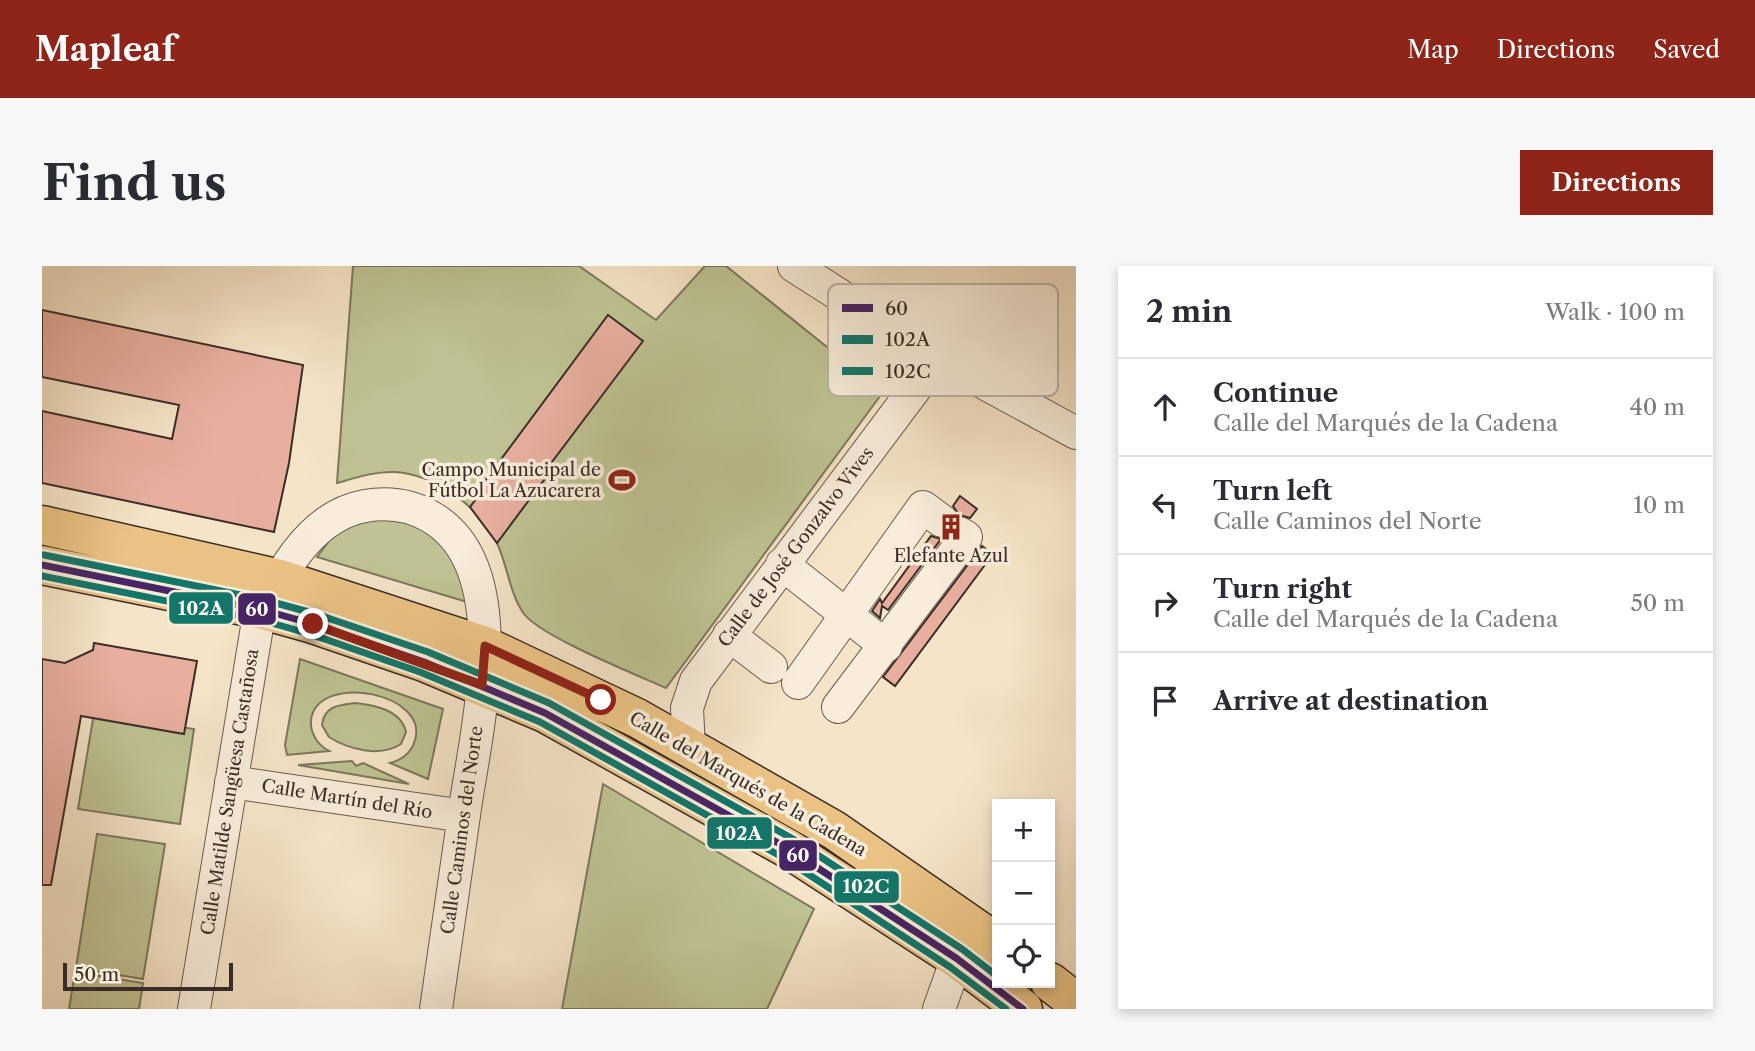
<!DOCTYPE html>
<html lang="en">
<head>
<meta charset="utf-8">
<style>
  body { margin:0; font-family:"Libre Caslon Text",serif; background:#f7f7f7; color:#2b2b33 }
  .controls { position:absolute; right:21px; bottom:21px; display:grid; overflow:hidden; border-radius:0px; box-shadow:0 4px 10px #0003 }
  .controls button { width:63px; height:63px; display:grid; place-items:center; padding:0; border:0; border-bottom:2px solid #e1e1e2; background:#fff; color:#2b2b33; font:35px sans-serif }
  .scale { position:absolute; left:21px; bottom:18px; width:170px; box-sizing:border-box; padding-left:7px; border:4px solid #3a2d27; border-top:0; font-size:19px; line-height:24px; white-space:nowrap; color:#3a2d27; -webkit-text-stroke:5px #f8eddb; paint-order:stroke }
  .stop { position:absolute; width:21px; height:21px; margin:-16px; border:5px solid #8f2418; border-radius:50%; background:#fff }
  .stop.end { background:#8f2418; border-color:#fff; box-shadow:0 2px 7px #0008 }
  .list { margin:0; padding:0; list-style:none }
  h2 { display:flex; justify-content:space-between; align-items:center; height:91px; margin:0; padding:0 28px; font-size:30px }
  h2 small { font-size:23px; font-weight:400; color:#7c7c81 }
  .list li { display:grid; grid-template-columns:46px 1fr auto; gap:21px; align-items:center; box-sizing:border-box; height:98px; padding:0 28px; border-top:2px solid #e1e1e2 }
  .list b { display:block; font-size:26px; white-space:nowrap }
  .list p { margin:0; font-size:23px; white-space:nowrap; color:#7c7c81 }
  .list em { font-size:23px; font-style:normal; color:#7c7c81 }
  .icon { flex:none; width:38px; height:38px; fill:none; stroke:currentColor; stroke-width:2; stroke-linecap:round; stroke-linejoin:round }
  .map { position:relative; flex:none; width:1034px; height:743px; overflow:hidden; border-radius:0px }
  header { display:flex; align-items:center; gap:42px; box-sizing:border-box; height:98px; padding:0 35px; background:#8f2418; color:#fff }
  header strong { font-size:33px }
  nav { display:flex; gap:38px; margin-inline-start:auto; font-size:24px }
  .intro { display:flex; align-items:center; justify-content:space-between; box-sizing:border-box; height:168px; padding:0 42px }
  h1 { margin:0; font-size:49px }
  .button { padding:18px 32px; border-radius:0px; background:#8f2418; color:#fff; font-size:24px; font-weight:700 }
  main { display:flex; gap:42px; padding:0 42px }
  aside { flex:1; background:#fff; border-radius:0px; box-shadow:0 4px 10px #0003 }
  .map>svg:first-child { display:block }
  .green { fill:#bfc393; stroke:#7c785d; stroke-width:2 }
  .building { fill:#e8af9f; stroke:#3a2d27; stroke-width:2 }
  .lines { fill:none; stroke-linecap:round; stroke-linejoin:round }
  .minor-casing { stroke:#695b4f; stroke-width:34 }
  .major-casing { stroke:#3a2d27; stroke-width:41 }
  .minor { stroke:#f8eddb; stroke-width:32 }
  .major { stroke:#eac284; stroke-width:38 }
  .bus-1-casing { stroke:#f8eddb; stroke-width:12 }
  .bus-2-casing { stroke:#f8eddb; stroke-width:12 }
  .bus-3-casing { stroke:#f8eddb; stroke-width:12 }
  .bus-1 { stroke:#472565; stroke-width:7 }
  .bus-2 { stroke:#147668; stroke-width:7 }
  .bus-3 { stroke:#147668; stroke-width:7 }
  .route { stroke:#8f2418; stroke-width:9 }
  .labels { text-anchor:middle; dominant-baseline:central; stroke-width:7; stroke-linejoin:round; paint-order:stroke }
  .poi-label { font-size:18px; fill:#3a2d27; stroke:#f8eddb; text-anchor:end }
  .street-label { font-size:18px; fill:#3a2d27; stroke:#f8eddb }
  .key { fill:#f8eddb; stroke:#bfb3a5; stroke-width:2 }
  .key-label { font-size:19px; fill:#3a2d27 }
  .line-badge { stroke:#f8eddb; stroke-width:2.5 }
  .badge-label { font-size:19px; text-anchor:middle; font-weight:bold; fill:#fff }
</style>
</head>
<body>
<header>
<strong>Mapleaf</strong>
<nav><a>Map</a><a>Directions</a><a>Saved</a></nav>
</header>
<div class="intro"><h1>Find us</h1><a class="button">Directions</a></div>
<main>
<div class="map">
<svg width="1034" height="743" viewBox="0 0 1034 743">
  <rect width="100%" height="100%" fill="#f5e4c7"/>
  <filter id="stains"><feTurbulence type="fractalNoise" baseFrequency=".00286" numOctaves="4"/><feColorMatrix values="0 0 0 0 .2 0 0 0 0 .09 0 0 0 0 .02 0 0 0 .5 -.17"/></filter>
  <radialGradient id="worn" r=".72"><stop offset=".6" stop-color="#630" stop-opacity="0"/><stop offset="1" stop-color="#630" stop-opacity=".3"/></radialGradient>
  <!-- green -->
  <path class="green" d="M311,0H537L614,54L663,0H684L841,126L624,422C593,408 500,371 482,348C468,329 465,298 455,277C437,241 395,209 353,206C334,205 313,212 295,217Z
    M325,252L372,256L411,287L425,336L275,291L293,267Z
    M258,393L401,443L386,513L348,497C359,494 368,488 372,477C392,427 275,405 269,454C268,468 276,479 287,485L245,489L243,479Z
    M313,437C333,439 359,444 364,466L359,478C338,492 306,483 287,471L280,459C282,440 297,439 313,437Z
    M52,447L152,463L138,558L36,543Z
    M310,495L314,500L321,497L367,518L256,499Z
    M561,518L772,643L725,743H520Z
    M55,568L123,578L101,713L34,702Z
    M33,706L101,717L97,743H27Z"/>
  <!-- building -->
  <path class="building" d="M0,44L261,99L247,197L232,266L0,217V145L130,173L137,139L0,111Z
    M566,49L601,75L501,208L505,210L455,277L428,241L434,233L431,231Z
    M918,230L935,243L928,252L917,249L911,240Z
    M889,270L899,273L846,344L840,340L838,352L830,345L838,333L840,337Z
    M940,280L951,288L853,420L841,411Z
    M52,377L155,395L142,468L39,450L9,619H0V393L23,397L51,384Z"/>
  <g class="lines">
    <!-- minor casing -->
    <g class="minor-casing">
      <path id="minor" d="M752,0L896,92L1034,167
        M740,298L844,380
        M687,369L729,401
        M756,417L881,241L900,255
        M796,441L924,271L917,267
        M647,483L645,442L654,415L896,92
        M189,516L422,550
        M152,743L215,361C234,312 267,250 323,240C346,236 369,239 389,251C477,302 433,468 422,549C413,614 403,678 394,743
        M897,743L911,704"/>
    </g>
    <!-- major casing -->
    <g class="major-casing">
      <path id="major" d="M0,259L238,313L443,380L595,452L792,564L955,677
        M0,299L221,344L271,358L382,396L503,447L745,582L914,692L981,743
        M1008,716L1034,736"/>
    </g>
    <!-- minor -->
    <use href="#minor" class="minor"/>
    <!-- major -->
    <use href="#major" class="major"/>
    <!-- bus-1 casing -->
    <g class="bus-1-casing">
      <path id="bus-1" d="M0,299L221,344L271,358L382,396L503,447L745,582L914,692L981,743"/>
    </g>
    <!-- bus-2 casing -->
    <g class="bus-2-casing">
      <path id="bus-2" d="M0,310L219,354L268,368L378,406L498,456L740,591L908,701L964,743"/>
    </g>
    <!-- bus-3 casing -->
    <g class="bus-3-casing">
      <path id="bus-3" d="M2,289L223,334L274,348L386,386L507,437L751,573L920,683L955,710"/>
    </g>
    <!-- bus-1 -->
    <use href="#bus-1" class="bus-1"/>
    <!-- bus-2 -->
    <use href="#bus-2" class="bus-2"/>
    <!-- bus-3 -->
    <use href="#bus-3" class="bus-3"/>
  </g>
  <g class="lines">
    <!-- route -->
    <path class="route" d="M271,358L440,419L443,380L559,434"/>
  </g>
  <!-- icons -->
  <defs>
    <g id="stadium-bare" transform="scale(2.1)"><path d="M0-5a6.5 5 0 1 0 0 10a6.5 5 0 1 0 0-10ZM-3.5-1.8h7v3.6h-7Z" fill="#8f2418" stroke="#f8eddb" stroke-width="2.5" paint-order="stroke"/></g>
    <g id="building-bare" transform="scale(2.1)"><path d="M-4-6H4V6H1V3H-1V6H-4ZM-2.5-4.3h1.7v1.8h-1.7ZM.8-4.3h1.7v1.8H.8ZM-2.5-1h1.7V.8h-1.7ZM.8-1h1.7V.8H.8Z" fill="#8f2418" stroke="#f8eddb" stroke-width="2.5" paint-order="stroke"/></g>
  </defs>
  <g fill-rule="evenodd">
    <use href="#stadium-bare" x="580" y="214"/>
    <use href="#building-bare" x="909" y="261"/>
  </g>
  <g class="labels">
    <!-- poi labels -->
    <g class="poi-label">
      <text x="559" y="204">Campo Municipal de<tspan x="559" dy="21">Fútbol La Azucarera</tspan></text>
      <text x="909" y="290" text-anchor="middle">Elefante Azul</text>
    </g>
    <!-- street labels -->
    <g class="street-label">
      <text transform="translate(754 281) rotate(-53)">Calle de José Gonzalvo Vives</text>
      <text transform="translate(706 518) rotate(30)">Calle del Marqués de la Cadena</text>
      <text transform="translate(188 526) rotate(-81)">Calle Matilde Sangüesa Castañosa</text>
      <text transform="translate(305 533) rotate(9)">Calle Martín del Río</text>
      <text transform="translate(420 564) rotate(-82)">Calle Caminos del Norte</text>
    </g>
  </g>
  <!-- legend -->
  <rect x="786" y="18" width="230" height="112" rx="10" class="key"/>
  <rect x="800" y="38" width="31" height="8" fill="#472565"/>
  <rect x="800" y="69" width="31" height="9" fill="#147668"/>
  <rect x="800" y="101" width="31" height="8" fill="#147668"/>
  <g class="key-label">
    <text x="843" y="49">60</text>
    <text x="843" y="80">102A</text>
    <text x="843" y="112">102C</text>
  </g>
  <g class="line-badge">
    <rect x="126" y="325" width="66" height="34" rx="7" fill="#147668"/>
    <rect x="195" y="326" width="40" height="34" rx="7" fill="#472565"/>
    <rect x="664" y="550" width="67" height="34" rx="7" fill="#147668"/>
    <rect x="736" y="573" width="40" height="33" rx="7" fill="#472565"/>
    <rect x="791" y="604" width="67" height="34" rx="7" fill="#147668"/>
  </g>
  <g class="badge-label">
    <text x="159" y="349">102A</text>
    <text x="215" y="350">60</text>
    <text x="697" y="574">102A</text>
    <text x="756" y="596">60</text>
    <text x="824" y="627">102C</text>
  </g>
  <rect width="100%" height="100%" filter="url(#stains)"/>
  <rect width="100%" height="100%" fill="url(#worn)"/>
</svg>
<div class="controls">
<button>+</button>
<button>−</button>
<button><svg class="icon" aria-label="locate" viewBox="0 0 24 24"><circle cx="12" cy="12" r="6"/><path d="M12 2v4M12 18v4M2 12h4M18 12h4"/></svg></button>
</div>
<div class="scale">50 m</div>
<div class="stop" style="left:559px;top:434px"></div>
<div class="stop end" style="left:271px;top:358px"></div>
</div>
<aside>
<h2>2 min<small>Walk · 100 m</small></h2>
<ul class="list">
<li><svg class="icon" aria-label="ahead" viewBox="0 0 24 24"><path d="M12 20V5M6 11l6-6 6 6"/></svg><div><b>Continue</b><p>Calle del Marqués de la Cadena</p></div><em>40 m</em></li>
<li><svg class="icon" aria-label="left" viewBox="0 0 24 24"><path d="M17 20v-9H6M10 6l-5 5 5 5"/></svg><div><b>Turn left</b><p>Calle Caminos del Norte</p></div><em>10 m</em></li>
<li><svg class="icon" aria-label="right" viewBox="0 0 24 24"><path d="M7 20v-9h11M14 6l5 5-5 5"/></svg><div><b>Turn right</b><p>Calle del Marqués de la Cadena</p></div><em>50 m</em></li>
<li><svg class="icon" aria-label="arrive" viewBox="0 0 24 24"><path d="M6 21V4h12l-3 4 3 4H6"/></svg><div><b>Arrive at destination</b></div></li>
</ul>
</aside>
</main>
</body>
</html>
